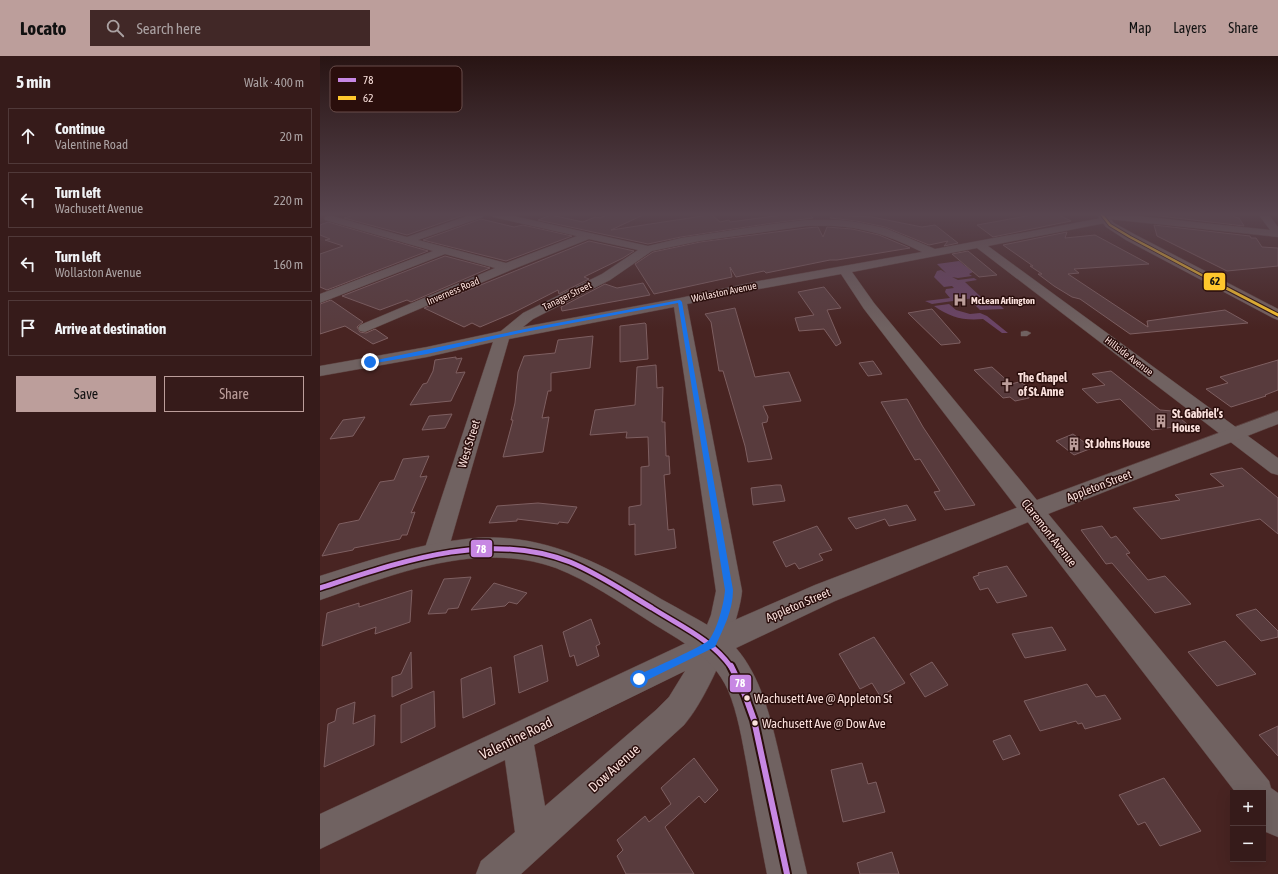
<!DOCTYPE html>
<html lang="en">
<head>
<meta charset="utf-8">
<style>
  body { margin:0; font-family:"Asap Condensed",sans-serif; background:#412827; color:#f1f3f6 }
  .controls { position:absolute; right:12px; bottom:12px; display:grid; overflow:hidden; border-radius:0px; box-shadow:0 4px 16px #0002 }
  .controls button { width:36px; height:36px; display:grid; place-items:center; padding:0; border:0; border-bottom:1px solid #503939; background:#361b1a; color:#f1f3f6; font:20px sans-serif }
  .stop { position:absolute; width:12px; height:12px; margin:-9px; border:3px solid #1a73e8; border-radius:50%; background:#fff }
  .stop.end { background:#1a73e8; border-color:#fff; box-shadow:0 1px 4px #0008 }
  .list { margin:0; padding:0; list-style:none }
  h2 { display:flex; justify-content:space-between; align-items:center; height:52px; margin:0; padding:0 16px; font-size:17px }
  h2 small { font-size:13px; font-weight:400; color:#aaa1a2 }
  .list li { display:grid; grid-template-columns:26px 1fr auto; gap:12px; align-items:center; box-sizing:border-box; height:56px; margin:0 8px 8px; padding:0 8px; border:1px solid #503939; border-radius:0px }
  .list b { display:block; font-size:15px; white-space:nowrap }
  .list p { margin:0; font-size:13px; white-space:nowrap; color:#aaa1a2 }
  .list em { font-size:13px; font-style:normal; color:#aaa1a2 }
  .actions { display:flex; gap:8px; padding:12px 16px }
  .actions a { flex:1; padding:9px 0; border:1px solid #bc9e9b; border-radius:0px; text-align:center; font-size:14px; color:#bc9e9b }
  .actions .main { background:#bc9e9b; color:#111 }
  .icon { flex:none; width:22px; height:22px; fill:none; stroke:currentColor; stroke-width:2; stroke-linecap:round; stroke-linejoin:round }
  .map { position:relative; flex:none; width:958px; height:818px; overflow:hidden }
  header { display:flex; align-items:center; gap:24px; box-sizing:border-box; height:56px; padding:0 20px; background:#bc9e9b; color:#111 }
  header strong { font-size:19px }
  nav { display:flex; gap:22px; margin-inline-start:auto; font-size:14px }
  .search { width:280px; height:36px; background:#412827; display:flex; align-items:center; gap:10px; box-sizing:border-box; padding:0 14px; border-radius:0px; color:#aaa1a2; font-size:15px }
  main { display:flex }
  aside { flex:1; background:#361b1a }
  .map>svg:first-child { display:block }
  .green { fill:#6b4466 }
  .building { fill:#583b3d; stroke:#7e5f61 }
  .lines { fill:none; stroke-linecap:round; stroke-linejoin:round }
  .service-casing { stroke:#5d413f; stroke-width:1 }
  .minor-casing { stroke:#5d413f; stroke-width:1 }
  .tertiary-casing { stroke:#5d413f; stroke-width:1 }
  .secondary-casing { stroke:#5d413f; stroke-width:1 }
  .service { fill:#706261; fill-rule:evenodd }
  .minor { fill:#706261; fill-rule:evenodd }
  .tertiary { fill:#706261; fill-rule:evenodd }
  .secondary { fill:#766361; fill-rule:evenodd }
  .bus-1-far1-casing { stroke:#2a0e0c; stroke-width:8 }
  .bus-1-casing { stroke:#2a0e0c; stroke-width:10 }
  .bus-2-far1-casing { stroke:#2a0e0c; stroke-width:4 }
  .bus-2-casing { stroke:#2a0e0c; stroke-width:5 }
  .bus-1-far1 { stroke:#c787e3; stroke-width:5 }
  .bus-1 { stroke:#c787e3; stroke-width:6 }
  .bus-2-far1 { stroke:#ffc72c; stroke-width:2.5 }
  .bus-2 { stroke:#ffc72c; stroke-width:3 }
  .route { fill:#1a73e8 }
  .bus-dot { fill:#fae0dc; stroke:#2a0e0c; stroke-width:1.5 }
  .labels { text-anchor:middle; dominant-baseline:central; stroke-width:3; stroke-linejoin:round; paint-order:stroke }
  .far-street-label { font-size:10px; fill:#fae0dc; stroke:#2a0e0c }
  .far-poi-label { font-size:10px; font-weight:bold; fill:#fae0dc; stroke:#2a0e0c; text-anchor:start }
  .poi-label { font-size:12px; font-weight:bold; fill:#fae0dc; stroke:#2a0e0c; text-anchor:start }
  .street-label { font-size:12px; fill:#fae0dc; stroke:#2a0e0c }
  .near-bus-label { font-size:13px; fill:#fae0dc; stroke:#2a0e0c; text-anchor:start }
  .near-street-label { font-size:14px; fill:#fae0dc; stroke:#2a0e0c }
  .key { fill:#2a0e0c; stroke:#684d4a; stroke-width:1 }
  .key-label { font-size:11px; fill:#fae0dc }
  .line-badge { stroke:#2a0e0c; stroke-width:1.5 }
  .badge-label { font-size:11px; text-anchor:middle; font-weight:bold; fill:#fff }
  .pale-badge-label { font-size:11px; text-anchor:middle; font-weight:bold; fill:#111 }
</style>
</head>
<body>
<header>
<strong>Locato</strong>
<div class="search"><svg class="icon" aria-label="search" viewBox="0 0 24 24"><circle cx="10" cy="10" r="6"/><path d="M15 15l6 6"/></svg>Search here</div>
<nav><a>Map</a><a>Layers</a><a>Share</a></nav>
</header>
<main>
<aside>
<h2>5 min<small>Walk · 400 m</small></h2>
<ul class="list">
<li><svg class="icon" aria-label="ahead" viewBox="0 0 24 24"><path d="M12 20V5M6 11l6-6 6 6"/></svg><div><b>Continue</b><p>Valentine Road</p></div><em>20 m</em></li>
<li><svg class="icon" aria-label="left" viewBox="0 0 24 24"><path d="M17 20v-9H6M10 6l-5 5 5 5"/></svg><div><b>Turn left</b><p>Wachusett Avenue</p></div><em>220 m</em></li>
<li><svg class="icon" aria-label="left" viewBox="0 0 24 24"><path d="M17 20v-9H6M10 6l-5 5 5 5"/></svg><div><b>Turn left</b><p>Wollaston Avenue</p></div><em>160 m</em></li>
<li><svg class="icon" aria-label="arrive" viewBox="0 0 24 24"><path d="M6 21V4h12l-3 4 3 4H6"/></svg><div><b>Arrive at destination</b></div></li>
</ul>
<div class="actions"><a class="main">Save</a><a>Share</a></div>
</aside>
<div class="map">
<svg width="958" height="818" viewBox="0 0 958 818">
  <rect width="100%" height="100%" fill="#482422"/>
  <!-- green -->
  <path class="green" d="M639,205L653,216L649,218L652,220L638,222L632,221L638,224L654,222L657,224L645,226L661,241L612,248L605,245L630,242L625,236L626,233L634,232L632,230L624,231L614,221L617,215L621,214L626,217L617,208Z
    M673,242L684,253L660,254L652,246L658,243Z
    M629,248L636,254L650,258L660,257L667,260L688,277H682L663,263C643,265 630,261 614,250Z"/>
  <!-- building -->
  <path class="building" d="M34,159H144L87,179L24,162Z
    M231,159L263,166L275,161L280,162L287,159H323L291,174L389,159H392L400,166L409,164L410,166L462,159H490L493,162L453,167L361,181L328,188L218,164Z
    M512,159L552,161L602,171L615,169L638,187L624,190L628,185L609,189L565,171L536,165L510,162Z
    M712,159H739L751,165L673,181L657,169Z
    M831,159H913L914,161L919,162L924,170Z
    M161,163L194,171L203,169L252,180L186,205L103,184Z
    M8,166L108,195L7,234L0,231V198L23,190L5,184L10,183L0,179V169Z
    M834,169L930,180L931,182H936L942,191L958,192V210L907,215L837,180Z
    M498,171L503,181L507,171L532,173L559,179L590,192L517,204H510L446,217L444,215L416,221L410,211L412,221L334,238L315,208L333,196L380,186L486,172Z
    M747,176L745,182L775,179L829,208L754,213L759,217L748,218L828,271L827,265L905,254L928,267L810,278L760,243L752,241L734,230L718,218H722L710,210H713L683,189Z
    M269,185L314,195L303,202L264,221L269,223L239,238L238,234L193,257L160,271L152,267L144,271L104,252Z
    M648,195L677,219L659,221L632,198Z
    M125,200L170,212L91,246L87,244L60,254L22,240Z
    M323,227L330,239L242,255L241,251L285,228L297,232Z
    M504,231L521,252L507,254L521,287L516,290L504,273L479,275L475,262L494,259L478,236Z
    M11,244L43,266L37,271L40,276L46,277L55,273L68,282L53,288L25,270L0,278V248Z
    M415,252L435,321L469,316L481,345L443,350L448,361L447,366L442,367L452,403L428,406L425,390L403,315H399L391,266L385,258Z
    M612,253L640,285V287L621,289L588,257Z
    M325,267L326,268L328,303L300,306V270Z
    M273,280L270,312L231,317V335H228L222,362L229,361L223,396L183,401L193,364H191L195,347L198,316L204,300L235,297L238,284Z
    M136,301V303L142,302L136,317L145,316L131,345L90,349L103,328L107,327L113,315L115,304Z
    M958,304V334L945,339L946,340L911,351L886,333L908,327L900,321Z
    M553,305L562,318L548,320L539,307Z
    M336,309L337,332L343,331L342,366H345V372L346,400H349L350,418L344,419L348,474L354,473L356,492L315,499V468L309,469V451L321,449V411L329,410L328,381L306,382L307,376L270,379L275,354L315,349L317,311Z
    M672,311L691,328L699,326L710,331L709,342L695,345L690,341L683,342L654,314Z
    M791,315L840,354L852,355L868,369L832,374L800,343L777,347L762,333L785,329L772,318Z
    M587,343L603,371L655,449L625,454L614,436L620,435L600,403L595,404L561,346Z
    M132,358L125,372L102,374L109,360Z
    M45,361L33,380L10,383L23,364Z
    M753,378L772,392L754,399L736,385Z
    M109,400L100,421L107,420L91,457L95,456L87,479H82L80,483L34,492L33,494L2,500L19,468L39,464L60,426L74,424L83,403Z
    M922,412L958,442V478L940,463L841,483L813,452L860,444L855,439L904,430L890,418Z
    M456,429H461L465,445L433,449L431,432Z
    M218,447L257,451L248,467L239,466L238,468L197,463V465L169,467L177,450Z
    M587,449L596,464L569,470L565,463L536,473L528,462Z
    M497,470L512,494L499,498L503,504L479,513L475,507L466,511L453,486Z
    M782,470L791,482L796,480L810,497L806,498L828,524L845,520L871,548L835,557L792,507L786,508L761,474Z
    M687,510L707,540L677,547L668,532L660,534L653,521L659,519L658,517Z
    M151,521L138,552L128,553L126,557L108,558L124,523Z
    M174,527L207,537L197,548L189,546L185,550L151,554Z
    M92,534L90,566L55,578L56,571L2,590L7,557L39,547V551Z
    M936,553L958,575V581L941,585L916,559Z
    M271,563L280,588L276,590L279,600L257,610L254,599L250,601L243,576Z
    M732,571L746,594L705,602L692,578Z
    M554,581L585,627L560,640L552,627L540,633L519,598Z
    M905,585L936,618L897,630L868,596Z
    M222,589L228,625L199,637L194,600Z
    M91,596L92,632L72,641V621L81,618Z
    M612,606L628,629L605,641L590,618Z
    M171,611L175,648L143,662L141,623Z
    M767,628L776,641L785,639L801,663L765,673L762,667L758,668L756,665L720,675L704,645Z
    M114,635L115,671L81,687V649Z
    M35,646L33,668L55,659L54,689L4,711L8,668L15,665L17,653Z
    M958,670V700L939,679Z
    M690,679L700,698L683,704L673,685Z
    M374,702L398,734L385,747L379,740L345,771L374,818H306L297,800L303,794L297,784L325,760L329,766L351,748L341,732Z
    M542,707L548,728L556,726L565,756L523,766L511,714Z
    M844,722L881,775L840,790L825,766L818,769L799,739Z
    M572,796L579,818H540L537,807Z"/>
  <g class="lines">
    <!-- service casing -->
    <g class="service-casing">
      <path id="service" d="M704,275H707L711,277L707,280H701V276Z"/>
    </g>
    <!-- minor casing -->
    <g class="minor-casing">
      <path id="minor" d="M9,159L87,181L150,159H164L163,161L98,184L186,207L257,180L173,161L172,159H189L328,190L361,182L453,168L486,164H519L536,166L565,172L615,193L782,162L778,159H808L950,174L939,159H949L958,171V181L789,163V166L785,167L668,190L958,402V419L951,417L657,192L532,216L554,247L949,725L951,732L958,737V781L946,776L943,772V737H916L544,253L521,218L439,233L367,248L422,535C419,569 387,643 364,669L201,818H156L161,805L195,776L185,704L0,793V758L383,579L391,559L396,535L354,251L189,283L127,498L123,505L115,507L107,505L103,498L173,286L107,301L0,320V310L107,291L177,276L181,275L203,257L282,218L318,194L269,183L191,214L45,276L40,275L38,272L40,269L175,212L125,198L0,247V238L113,195L5,164L4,162ZM486,170C533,168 560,175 602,196L439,225L360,242L203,271L213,263L290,224L332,195L380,185ZM365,615L349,641L336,654L225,750L214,689Z"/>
    </g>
    <!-- tertiary casing -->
    <g class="tertiary-casing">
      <path id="tertiary" d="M958,355V368L733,456L515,545L416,592C445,625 454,678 464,719C472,752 479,785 487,818H447C440,782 433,746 427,710C422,684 418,658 408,634C392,599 360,585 329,565C299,546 269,525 236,512C158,484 74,518 0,544V520C48,505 96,488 146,483C219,474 281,507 341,543C359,553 376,562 394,573L495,529L717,444Z"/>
    </g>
    <!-- secondary casing -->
    <g class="secondary-casing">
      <path id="secondary" d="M777,159H788L794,167L814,178L958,253V264L953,262L806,184L786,171Z"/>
    </g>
    <!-- service -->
    <use href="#service" class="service"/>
    <!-- minor -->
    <use href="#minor" class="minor"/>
    <!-- tertiary -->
    <use href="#tertiary" class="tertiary"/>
    <!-- secondary -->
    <use href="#secondary" class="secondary"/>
    <!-- bus-1-far1 casing -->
    <g class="bus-1-far1-casing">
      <path id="bus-1-far1" d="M0,532C80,506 167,474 250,506C279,518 305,536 332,552C360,570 391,583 411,611"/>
    </g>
    <!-- bus-1 casing -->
    <g class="bus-1-casing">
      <path id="bus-1" d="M411,610L425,639L434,664L467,818"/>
    </g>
    <!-- bus-2-far1 casing -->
    <g class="bus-2-far1-casing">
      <path id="bus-2-far1" d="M782,159L790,169L810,181L908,233"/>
    </g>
    <!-- bus-2 casing -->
    <g class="bus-2-casing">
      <path id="bus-2" d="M906,232L958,259"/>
    </g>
    <!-- bus-1-far1 -->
    <use href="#bus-1-far1" class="bus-1-far1"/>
    <!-- bus-1 -->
    <use href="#bus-1" class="bus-1"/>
    <!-- bus-2-far1 -->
    <use href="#bus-2-far1" class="bus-2-far1"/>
    <!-- bus-2 -->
    <use href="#bus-2" class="bus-2"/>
  </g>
  <!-- sky -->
  <linearGradient id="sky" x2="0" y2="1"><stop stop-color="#281413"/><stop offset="0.58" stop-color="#58454f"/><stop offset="1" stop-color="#58454f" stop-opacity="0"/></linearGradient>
  <rect width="958" height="273" fill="url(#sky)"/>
  <!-- route -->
  <path class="route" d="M360,244L362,246L413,534C413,555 403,573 395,591L319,628L316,626L314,623L316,620C327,615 384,590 389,584C397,574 404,548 405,534L358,247L205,276L107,298L50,308L47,306L205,273Z"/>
  <!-- icons -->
  <defs>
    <g id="hospital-bare" transform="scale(1.08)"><path d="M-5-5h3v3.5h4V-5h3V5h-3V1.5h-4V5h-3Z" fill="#bc9e9b" stroke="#2a0e0c" stroke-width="2.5" paint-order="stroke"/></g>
    <g id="church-bare" transform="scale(1.08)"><path d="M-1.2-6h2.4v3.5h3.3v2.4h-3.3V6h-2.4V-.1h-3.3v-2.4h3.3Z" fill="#bc9e9b" stroke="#2a0e0c" stroke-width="2.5" paint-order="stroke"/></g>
    <g id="building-bare" transform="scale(1.08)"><path d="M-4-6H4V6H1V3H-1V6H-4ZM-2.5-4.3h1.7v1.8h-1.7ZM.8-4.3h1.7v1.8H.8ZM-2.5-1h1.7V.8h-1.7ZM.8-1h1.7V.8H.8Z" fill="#bc9e9b" stroke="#2a0e0c" stroke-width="2.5" paint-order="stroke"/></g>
  </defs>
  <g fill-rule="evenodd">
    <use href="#hospital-bare" x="640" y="244"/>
    <use href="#church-bare" x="687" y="329"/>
    <use href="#building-bare" x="841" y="365"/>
    <use href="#building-bare" x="754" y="388"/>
  </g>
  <!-- markers -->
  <g class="bus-dot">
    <circle cx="427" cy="642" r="3.5"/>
    <circle cx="435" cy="667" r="3.5"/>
  </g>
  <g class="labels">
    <!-- far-street labels -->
    <g class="far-street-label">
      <text transform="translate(133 235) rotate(-23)">Inverness Road</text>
      <text transform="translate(404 236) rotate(-12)">Wollaston Avenue</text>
      <text transform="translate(247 240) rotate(-26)">Tanager Street</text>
      <text transform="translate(809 300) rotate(37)">Hillside Avenue</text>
    </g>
    <!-- far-poi labels -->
    <g class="far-poi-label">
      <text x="651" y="244">McLean Arlington</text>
    </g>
    <!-- poi labels -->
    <g class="poi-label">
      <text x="698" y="322">The Chapel<tspan x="698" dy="14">of St. Anne</tspan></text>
      <text x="852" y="358">St. Gabriel’s<tspan x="852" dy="14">House</tspan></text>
      <text x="765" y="388">St Johns House</text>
    </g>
    <!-- street labels -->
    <g class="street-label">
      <text transform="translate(149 388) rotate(-73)">West Street</text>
      <text transform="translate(779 430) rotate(-21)">Appleton Street</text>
      <text transform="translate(729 477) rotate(52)">Claremont Avenue</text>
      <text transform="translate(478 549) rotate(-23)">Appleton Street</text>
    </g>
    <!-- near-bus labels -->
    <g class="near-bus-label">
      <text x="434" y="642">Wachusett Ave @ Appleton St</text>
      <text x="442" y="667">Wachusett Ave @ Dow Ave</text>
    </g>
    <!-- near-street labels -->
    <g class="near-street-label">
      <text transform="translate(196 682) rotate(-26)">Valentine Road</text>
      <text transform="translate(294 712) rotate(-42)">Dow Avenue</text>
    </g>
  </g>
  <!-- legend -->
  <rect x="10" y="10" width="132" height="46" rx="6" class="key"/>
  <rect x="18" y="22" width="18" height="4" fill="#c787e3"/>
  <rect x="18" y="40" width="18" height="4" fill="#ffc72c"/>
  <g class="key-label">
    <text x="43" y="28">78</text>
    <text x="43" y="46">62</text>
  </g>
  <g class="line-badge">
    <rect x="883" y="216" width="23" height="19" rx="4" fill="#ffc72c"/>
    <rect x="150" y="483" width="23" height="19" rx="4" fill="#c787e3"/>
    <rect x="409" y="618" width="23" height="19" rx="4" fill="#c787e3"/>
  </g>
  <g class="badge-label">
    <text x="161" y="497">78</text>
    <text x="420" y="631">78</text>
  </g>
  <g class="pale-badge-label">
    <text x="895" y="229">62</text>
  </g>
</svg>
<div class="controls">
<button>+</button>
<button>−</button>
</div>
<div class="stop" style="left:319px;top:623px"></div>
<div class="stop end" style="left:50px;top:306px"></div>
</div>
</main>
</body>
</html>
